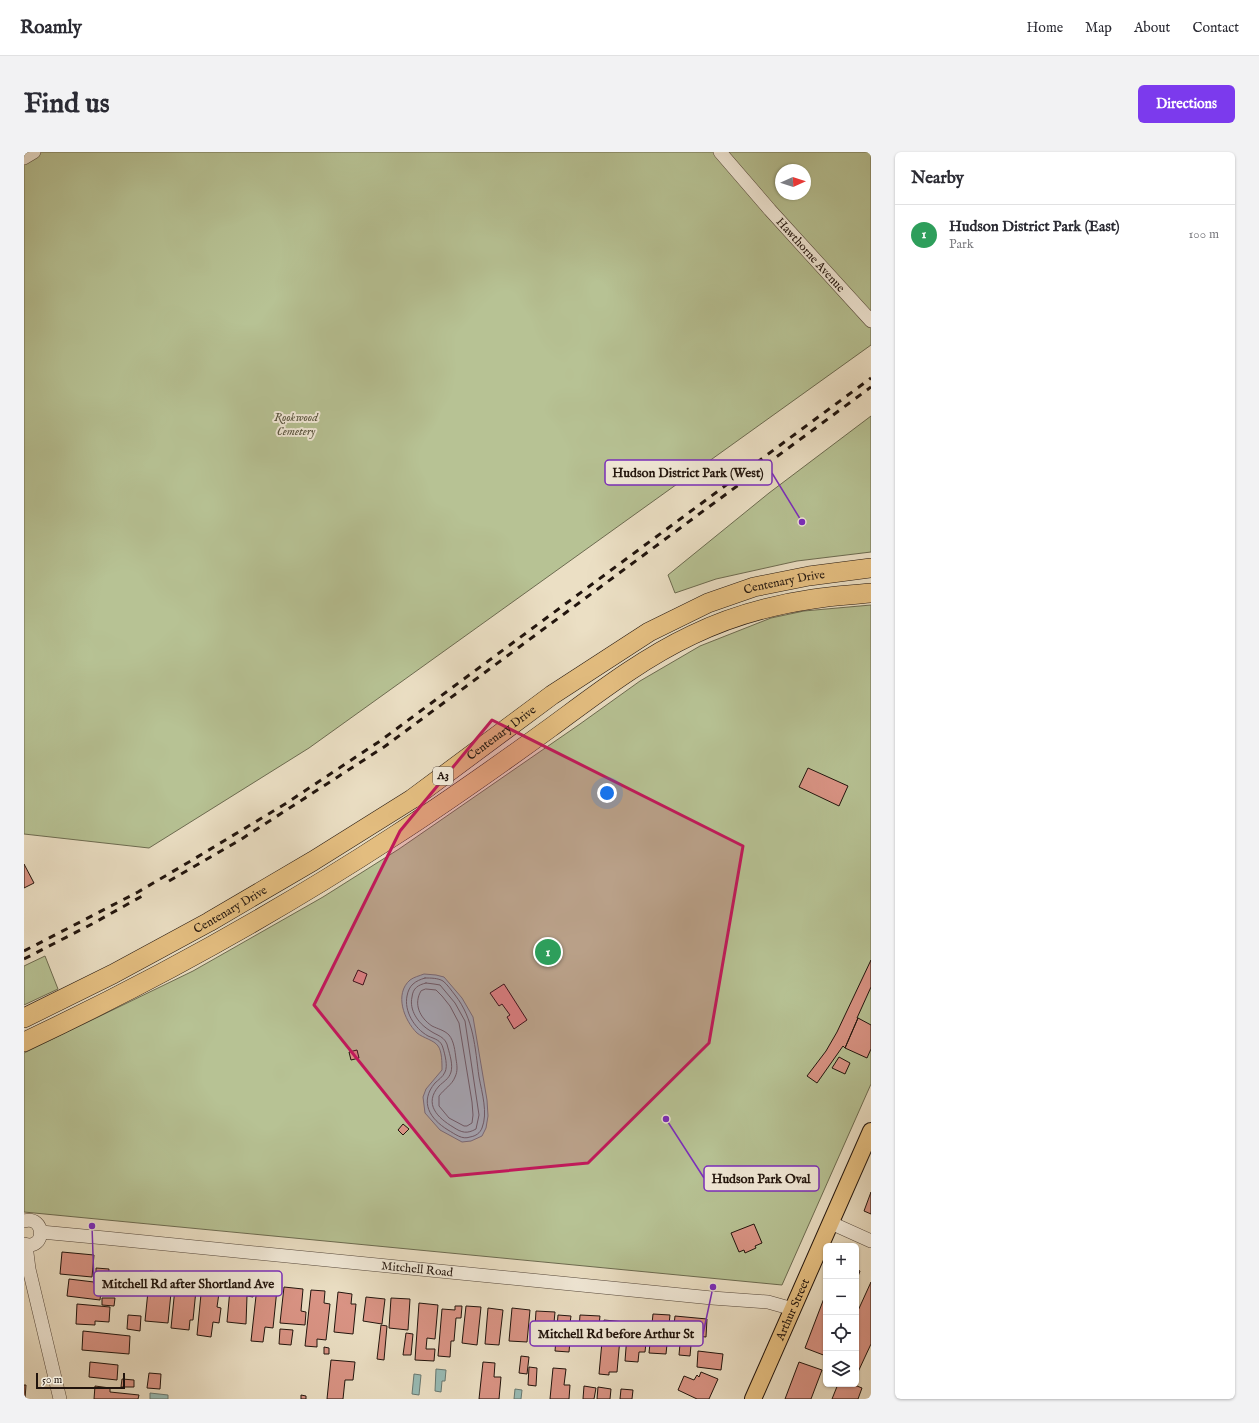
<!DOCTYPE html>
<html lang="en">
<head>
<meta charset="utf-8">
<style>
  body { margin:0; font-family:"IM FELL English",serif; background:#f2f2f3; color:#2b2b33 }
  .controls { position:absolute; right:12px; bottom:12px; display:grid; overflow:hidden; border-radius:6px; box-shadow:0 1px 3px #0004 }
  .controls button { width:36px; height:36px; display:grid; place-items:center; padding:0; border:0; border-bottom:1px solid #e1e1e2; background:#fff; color:#2b2b33; font:20px sans-serif }
  .compass { position:absolute; left:751px; top:12px; width:36px; height:36px; border-radius:50%; background:#fff; box-shadow:0 1px 3px #0004; rotate:87deg }
  .scale { position:absolute; left:12px; bottom:10px; width:89px; box-sizing:border-box; padding-left:4px; border:2px solid #21140d; border-top:0; font-size:11px; line-height:14px; white-space:nowrap; color:#21140d; -webkit-text-stroke:3px #f2ead9; paint-order:stroke }
  .you { position:absolute; left:583px; top:641px; width:14px; height:14px; margin:-10px; border:3px solid #fff; border-radius:50%; background:#1a73e8; box-shadow:0 0 0 6px #1a73e833 }
  .badge { display:grid; place-items:center; width:26px; height:26px; border-radius:50%; background:#7c3aed; color:#fff; font-size:13px; font-weight:700 }
  .pin { position:absolute; translate:-50% -50%; border:2px solid #fff; box-shadow:0 1px 4px #0006 }
  .list { margin:0; padding:0; list-style:none }
  h2 { display:flex; justify-content:space-between; align-items:center; height:52px; margin:0; padding:0 16px; font-size:17px }
  h2 small { font-size:13px; font-weight:400; color:#7c7c81 }
  .list li { display:grid; grid-template-columns:26px 1fr auto; gap:12px; align-items:center; box-sizing:border-box; height:60px; padding:0 16px; border-top:1px solid #e1e1e2 }
  .list b { display:block; font-size:15px; white-space:nowrap }
  .list p { margin:0; font-size:13px; white-space:nowrap; color:#7c7c81 }
  .list em { font-size:13px; font-style:normal; color:#7c7c81 }
  .icon { flex:none; width:22px; height:22px; fill:none; stroke:currentColor; stroke-width:2; stroke-linecap:round; stroke-linejoin:round }
  .map { position:relative; flex:none; width:847px; height:1247px; overflow:hidden; border-radius:6px }
  header { display:flex; align-items:center; gap:24px; box-sizing:border-box; height:56px; padding:0 20px; background:#fff; border-bottom:1px solid #e1e1e2 }
  header strong { font-size:19px }
  nav { display:flex; gap:22px; margin-inline-start:auto; font-size:14px }
  .intro { display:flex; align-items:center; justify-content:space-between; box-sizing:border-box; height:96px; padding:0 24px }
  h1 { margin:0; font-size:28px }
  .button { padding:10px 18px; border-radius:6px; background:#7c3aed; color:#fff; font-size:14px; font-weight:700 }
  main { display:flex; gap:24px; padding:0 24px }
  aside { flex:1; background:#fff; border-radius:6px; box-shadow:0 1px 3px #0004 }
  .map>svg:first-child { display:block }
  .green { fill:#b7c294; stroke:#6c6b50; fill-rule:evenodd }
  .water { fill:#98bcb6; stroke:#687972 }
  .lines { fill:none; stroke-linecap:round; stroke-linejoin:round }
  .shore { stroke:#5c6862; stroke-width:1 }
  .building { fill:#da9485; stroke:#21140d }
  .minor-casing { stroke:#54473b; stroke-width:14 }
  .major-casing { stroke:#21140d; stroke-width:18 }
  .highway-casing { stroke:#21140d; stroke-width:20 }
  .minor { stroke:#f2ead9; stroke-width:13 }
  .major { stroke:#e6c082; stroke-width:16 }
  .highway { stroke:#e6c082; stroke-width:19 }
  .rail { stroke:#21140d; stroke-width:3; stroke-dasharray:7 7; stroke-linecap:butt }
  .marked { fill:#c2185b; fill-opacity:0.2; stroke:#c2185b; stroke-width:3; stroke-linejoin:round }
  .labels { text-anchor:middle; dominant-baseline:central; stroke-width:4; stroke-linejoin:round; paint-order:stroke }
  .shield { fill:#f2ead9; stroke:#60544a; stroke-width:1 }
  .shield-label { font-size:11px; font-weight:bold; fill:#21140d }
  .street-label { font-size:12px; fill:#21140d; stroke:#f2ead9 }
  .park-label { font-size:12px; font-style:italic; fill:#56513c; stroke:#f2ead9 }
  .leader { fill:none; stroke:#7b2cbf; stroke-width:1.5 }
  .callout-dot { fill:#7b2cbf; stroke:#f2ead9; stroke-width:1.5 }
  .callout { fill:#f2ead9; stroke:#7b2cbf; stroke-width:1.5 }
  .callout-label { font-size:13px; text-anchor:middle; font-weight:bold; fill:#21140d }
</style>
</head>
<body>
<header>
<strong>Roamly</strong>
<nav><a>Home</a><a>Map</a><a>About</a><a>Contact</a></nav>
</header>
<div class="intro"><h1>Find us</h1><a class="button">Directions</a></div>
<main>
<div class="map">
<svg width="847" height="1247" viewBox="0 0 847 1247">
  <rect width="100%" height="100%" fill="#ebdfc4"/>
  <filter id="stains"><feTurbulence type="fractalNoise" baseFrequency=".005" numOctaves="4"/><feColorMatrix values="0 0 0 0 .2 0 0 0 0 .09 0 0 0 0 .02 0 0 0 .5 -.17"/></filter>
  <radialGradient id="worn" r=".72"><stop offset=".6" stop-color="#630" stop-opacity="0"/><stop offset="1" stop-color="#630" stop-opacity=".3"/></radialGradient>
  <!-- green -->
  <path class="green" d="M0,0H847V193L285,596L125,696L0,682ZM757,18H781V42H757Z
    M847,264V400L773,409L692,427L651,441L644,423L745,341Z
    M847,453V932L758,1133L0,1060V901L169,819L299,745L375,697L556,572L616,529L676,494L747,466L780,459Z
    M21,804L34,837L0,853V814Z"/>
  <!-- water -->
  <path class="water" d="M400,822L412,823L420,825L438,846L449,865L463,948L464,964L462,976L458,984L447,989L438,990L416,978L401,961L399,945L402,937L418,918C418,911 418,899 414,894C410,888 399,886 393,881C380,868 370,842 386,828C390,825 395,824 400,822Z
    M412,1217L422,1218L421,1229H418L417,1240L411,1239Z
    M390,1222L397,1223L395,1243L388,1242Z
    M491,1237L498,1238L497,1247H490Z
    M126,1241L144,1243V1247H126Z"/>
  <g class="lines">
    <!-- shore -->
    <path class="shore" d="M401,826C407,826 414,826 419,829C423,832 427,838 431,843C450,867 451,896 455,925C458,941 464,961 458,976C456,981 452,984 446,985C438,988 431,982 424,978C406,967 395,950 411,931C414,928 419,925 421,920C424,914 421,903 419,896C417,888 411,887 404,884C390,876 380,859 383,844C385,833 391,829 401,826Z
      M402,831L410,832L416,833L431,851L441,869L455,963L452,977C443,982 438,981 429,975C414,966 399,952 415,934C419,930 425,927 427,920C429,913 426,903 424,896C422,884 413,884 405,878C394,871 385,858 388,845C389,836 394,833 402,831Z
      M402,837L412,838L418,844L426,854L435,871L448,950L449,963L448,971L443,974H440L425,966L415,954V944C420,937 428,933 431,925C434,919 433,913 432,907C431,899 430,889 425,883C420,878 414,877 408,874C396,866 389,852 397,839Z"/>
  </g>
  <!-- building -->
  <path class="building" d="M784,616L824,634L815,654L775,635Z
    M0,712L10,731L0,736Z
    M847,808V835L833,866H834L821,896L819,894L793,931L783,924L802,899L813,880Z
    M334,818L343,822L339,833L329,829Z
    M480,832L503,868L490,877L483,865L486,863L478,852L475,854L466,841Z
    M834,866L847,873V897L843,906L821,896Z
    M333,898L335,906L327,908L325,900Z
    M815,905L826,911L821,922L808,916Z
    M379,972L385,977L379,983L374,978Z
    M847,1040V1062L840,1059Z
    M730,1072L738,1091L731,1094L732,1096L721,1101L720,1098L715,1100L707,1081Z
    M38,1100L70,1103L68,1125L36,1122Z
    M72,1116L85,1117L84,1127L72,1126Z
    M832,1117L836,1119L832,1130Z
    M126,1119L149,1121L144,1171L121,1169Z
    M152,1126L173,1128L169,1168H166L165,1178L147,1176Z
    M45,1127L78,1131L76,1148L43,1144Z
    M847,1130V1192L834,1220H832V1163Z
    M217,1131L230,1133L229,1145L223,1144L222,1172L203,1170L206,1137L217,1138Z
    M178,1132L196,1134L193,1155L197,1156L195,1171L189,1170L187,1185L173,1183Z
    M233,1135L253,1137L249,1176L241,1175L239,1190L227,1189Z
    M260,1135L279,1137L277,1159L282,1160L281,1173L256,1171Z
    M287,1138L301,1139L300,1151L306,1152L302,1188L293,1187V1195L281,1194Z
    M314,1140L328,1142L327,1152H332L329,1182L310,1180Z
    M802,1141V1204L781,1196Z
    M342,1145L361,1147L358,1172L339,1169Z
    M78,1146H91L90,1154L78,1153Z
    M367,1146L386,1147L384,1178L365,1176Z
    M395,1151L414,1153L411,1187L403,1186L402,1197H411L410,1209L391,1208Z
    M53,1152L86,1155L85,1170L71,1169V1173L52,1172Z
    M431,1154H438L437,1166H432L430,1189H427L426,1205L414,1204L418,1157L431,1158Z
    M442,1154L457,1155L453,1193L438,1191Z
    M464,1156L479,1158L475,1193L461,1192Z
    M488,1156L506,1158L503,1190L485,1189Z
    M512,1159L531,1160L528,1192L510,1190Z
    M629,1162L646,1163L642,1202L625,1201Z
    M104,1163L117,1164L116,1179L103,1177Z
    M534,1163L547,1164L545,1178H547L545,1200L531,1199Z
    M556,1163L576,1164L573,1192L554,1190Z
    M651,1164L683,1167L682,1185L649,1182Z
    M580,1168L601,1170L600,1186H596L593,1220H585V1223L575,1222Z
    M604,1170L624,1172L621,1200H615L614,1210L601,1209Z
    M357,1173L363,1174L360,1208L353,1207Z
    M256,1177L269,1178L267,1193L255,1192Z
    M59,1179L106,1184L105,1202L58,1198Z
    M382,1181L389,1182L387,1203H379Z
    M656,1192L667,1193L666,1204L655,1203Z
    M300,1195L305,1196V1202H300Z
    M674,1199L699,1202L697,1218L673,1215Z
    M497,1204L505,1205L503,1222L495,1221Z
    M307,1208L331,1210L329,1228H321L319,1247H303Z
    M66,1210L94,1213L93,1228L65,1225Z
    M459,1210L471,1211L470,1225H477L475,1247H455Z
    M775,1210L798,1218L787,1247H761Z
    M505,1215L513,1216L512,1234L504,1233Z
    M529,1216L542,1217L540,1233H546L545,1247H526Z
    M677,1220L694,1227L685,1247H673L654,1238L660,1224L670,1228L673,1223L675,1225Z
    M125,1221L137,1222L136,1237L123,1236Z
    M98,1227L110,1228V1235H97Z
    M814,1232H828L838,1236L834,1247H808Z
    M0,1233H2L1,1247H0Z
    M71,1234L86,1236V1240L115,1243L114,1247H70Z
    M560,1234L572,1236L570,1247H559Z
    M574,1235L587,1237L586,1247H573Z
    M597,1237L609,1238L608,1247H596Z
    M277,1243L282,1244V1247H277Z"/>
  <g class="lines">
    <!-- minor casing -->
    <g class="minor-casing">
      <g id="minor">
        <path id="s1" d="M696,0L746,58L847,169"/>
        <path d="M0,6L10,0"/>
        <path d="M0,1069C22,1063 22,1099 0,1092"/>
        <path d="M807,1071L847,1089"/>
        <path id="s2" d="M17,1080L81,1086L688,1146L744,1150L769,1157"/>
        <path d="M2,1093L5,1117L36,1247"/>
      </g>
    </g>
    <!-- major casing -->
    <g class="major-casing">
      <g id="major">
        <path id="s3" d="M729,1247L847,979"/>
      </g>
    </g>
    <!-- highway casing -->
    <g class="highway-casing">
      <g id="highway">
        <path id="s4" d="M0,866L89,822L185,770L289,709L388,647L528,543L625,480L684,451L730,435L785,424L847,416"/>
        <path d="M0,890C127,830 252,761 370,684C423,650 475,613 526,576C571,543 617,507 668,483C705,465 748,453 789,447C808,444 828,443 847,441"/>
      </g>
    </g>
    <!-- minor -->
    <use href="#minor" class="minor"/>
    <!-- major -->
    <use href="#major" class="major"/>
    <!-- highway -->
    <use href="#highway" class="highway"/>
    <!-- rail -->
    <path class="rail" d="M145,729L216,688L360,595L847,235
      M0,799L114,740L165,710L261,652L356,589L847,226
      M0,807L68,772L120,743"/>
  </g>
  <!-- marked area -->
  <path class="marked" d="M468,568L719,694L685,891L564,1011L427,1024L290,853L376,679Z"/>
  <g class="labels">
    <!-- shield labels -->
    <rect class="shield" x="409" y="615" width="20" height="18" rx="3"/>
    <g class="shield-label">
      <text x="419" y="624">A3</text>
    </g>
    <!-- street labels -->
    <g class="street-label">
      <text stroke="none"><textPath href="#s1" startOffset="137">Hawthorne Avenue</textPath></text>
      <text stroke="none"><textPath href="#s4" startOffset="881">Centenary Drive</textPath></text>
      <text stroke="none"><textPath href="#s4" startOffset="557">Centenary Drive</textPath></text>
      <text stroke="none"><textPath href="#s4" startOffset="233">Centenary Drive</textPath></text>
      <text stroke="none"><textPath href="#s2" startOffset="378">Mitchell Road</textPath></text>
      <text stroke="none"><textPath href="#s3" startOffset="98">Arthur Street</textPath></text>
    </g>
    <!-- park labels -->
    <g class="park-label">
      <text x="272" y="265">Rookwood<tspan x="272" dy="14">Cemetery</tspan></text>
    </g>
  </g>
  <!-- callouts -->
  <path class="leader" d="M778 370L748 321M642 967L680 1026M68 1074L70 1132M689 1135L679 1182"/>
  <g class="callout-dot">
    <circle cx="778" cy="370" r="4"/>
    <circle cx="642" cy="967" r="4"/>
    <circle cx="68" cy="1074" r="4"/>
    <circle cx="689" cy="1135" r="4"/>
  </g>
  <g class="callout">
    <rect x="581" y="308" width="167" height="25" rx="4"/>
    <rect x="680" y="1014" width="115" height="25" rx="4"/>
    <rect x="70" y="1119" width="188" height="25" rx="4"/>
    <rect x="506" y="1169" width="173" height="25" rx="4"/>
  </g>
  <g class="callout-label">
    <text x="664" y="325">Hudson District Park (West)</text>
    <text x="737" y="1031">Hudson Park Oval</text>
    <text x="164" y="1136">Mitchell Rd after Shortland Ave</text>
    <text x="592" y="1186">Mitchell Rd before Arthur St</text>
  </g>
  <rect width="100%" height="100%" filter="url(#stains)"/>
  <rect width="100%" height="100%" fill="url(#worn)"/>
</svg>
<div class="controls">
<button>+</button>
<button>−</button>
<button><svg class="icon" aria-label="locate" viewBox="0 0 24 24"><circle cx="12" cy="12" r="6"/><path d="M12 2v4M12 18v4M2 12h4M18 12h4"/></svg></button>
<button><svg class="icon" aria-label="layers" viewBox="0 0 24 24"><path d="M12 4l9 5-9 5-9-5zM3 14l9 5 9-5"/></svg></button>
</div>
<svg class="compass" viewBox="-18 -18 36 36"><path d="M0-13l5 13h-10z" fill="#e53935"/><path d="M0 13l5-13h-10z" fill="#7c7c81"/></svg>
<div class="scale">50 m</div>
<div class="you"></div>
<div class="pin badge" style="left:524px;top:800px;background:#2e9e5b">1</div>
</div>
<aside>
<h2>Nearby<small></small></h2>
<ul class="list">
<li><span class="badge" style="background:#2e9e5b">1</span><div><b>Hudson District Park (East)</b><p>Park</p></div><em>100 m</em></li>
</ul>
</aside>
</main>
</body>
</html>
